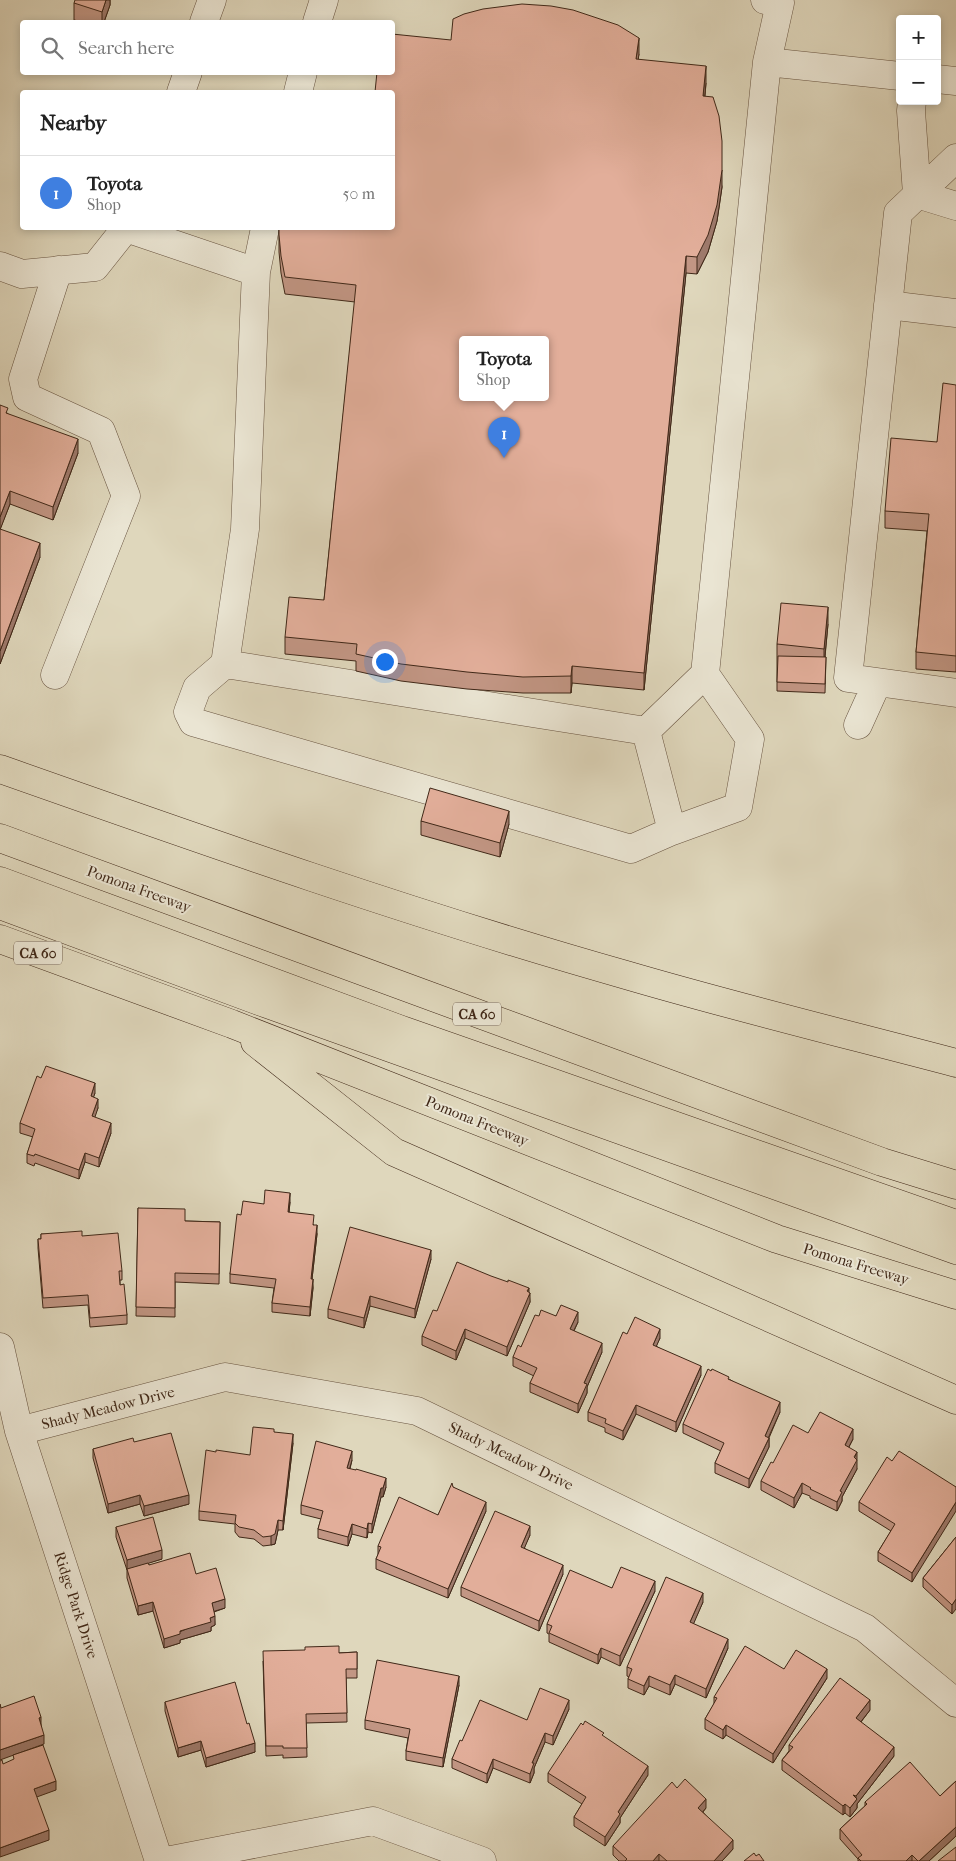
<!DOCTYPE html>
<html lang="en">
<head>
<meta charset="utf-8">
<style>
  body { margin:0; font-family:"IM FELL French Canon",serif; background:#f6f6f6; color:#222 }
  .controls { position:absolute; right:15px; top:15px; display:grid; overflow:hidden; border-radius:5px; box-shadow:0 2px 8px #0003 }
  .controls button { width:45px; height:45px; display:grid; place-items:center; padding:0; border:0; border-bottom:1px solid #e0e0e0; background:#fff; color:#222; font:25px sans-serif }
  .you { position:absolute; left:384px; top:661px; width:18px; height:18px; margin:-12px; border:4px solid #fff; border-radius:50%; background:#1a73e8; box-shadow:0 0 0 8px #1a73e833 }
  .badge { display:grid; place-items:center; width:32px; height:32px; border-radius:50%; background:#0f766e; color:#fff; font-size:16px; font-weight:700 }
  .pin { position:absolute; translate:-50% -41px; filter:drop-shadow(0 1px 2px #0008) }
  .pin::after { content:''; position:absolute; top:26px; width:18px; height:15px; background:inherit; clip-path:polygon(0 0,100% 0,50% 100%) }
  .popup { position:absolute; left:459px; top:336px; width:90px; height:65px; box-sizing:border-box; display:grid; place-content:center; border-radius:5px; background:#fff; filter:drop-shadow(0 1px 4px #0005); font-size:16px; white-space:nowrap; color:#767676 }
  .popup b { font-size:19px; color:#222 }
  .popup::after { content:''; position:absolute; left:50%; top:100%; margin-left:-10px; border:10px solid transparent; border-top-color:#fff }
  .list { margin:0; padding:0; list-style:none }
  h2 { display:flex; justify-content:space-between; align-items:center; height:65px; margin:0; padding:0 20px; font-size:21px }
  h2 small { font-size:16px; font-weight:400; color:#767676 }
  .list li { display:grid; grid-template-columns:32px 1fr auto; gap:15px; align-items:center; box-sizing:border-box; height:75px; padding:0 20px; border-top:1px solid #e0e0e0 }
  .list b { display:block; font-size:19px; white-space:nowrap }
  .list p { margin:0; font-size:16px; white-space:nowrap; color:#767676 }
  .list em { font-size:16px; font-style:normal; color:#767676 }
  .icon { flex:none; width:28px; height:28px; fill:none; stroke:currentColor; stroke-width:2; stroke-linecap:round; stroke-linejoin:round }
  .map { position:relative; flex:none; width:956px; height:1861px; overflow:hidden }
  .search { position:absolute; background:#fff; box-shadow:0 2px 8px #0003; left:20px; top:20px; width:375px; height:55px; display:flex; align-items:center; gap:12px; box-sizing:border-box; padding:0 18px; border-radius:5px; color:#767676; font-size:19px }
  .panel { position:absolute; background:#fff; box-shadow:0 2px 8px #0003; left:20px; top:90px; width:375px; height:140px; border-radius:5px }
  .map>svg:first-child { display:block }
  .lines { fill:none; stroke-linecap:round; stroke-linejoin:round }
  .minor-casing { stroke:#685441; stroke-width:29 }
  .highway-casing { stroke:#402818; stroke-width:29 }
  .minor { stroke:#eae5d3; stroke-width:28 }
  .highway { stroke:#dfd7bc; stroke-width:28 }
  .wall { fill:#c29684; stroke:#402818 }
  .shaded-wall { fill:#9e7a6c; stroke:#402818 }
  .building { fill:#e2ae9a; stroke:#402818; fill-rule:evenodd }
  .labels { text-anchor:middle; dominant-baseline:central; stroke-width:4; stroke-linejoin:round; paint-order:stroke }
  .shield { fill:#eae5d3; stroke:#736150; stroke-width:1 }
  .shield-label { font-size:14px; font-weight:bold; fill:#402818 }
  .street-label { font-size:15px; fill:#402818; stroke:#eae5d3 }
</style>
</head>
<body>
<div class="map">
<svg width="956" height="1861" viewBox="0 0 956 1861">
  <rect width="100%" height="100%" fill="#dfd7bc"/>
  <filter id="stains"><feTurbulence type="fractalNoise" baseFrequency=".004" numOctaves="4"/><feColorMatrix values="0 0 0 0 .2 0 0 0 0 .09 0 0 0 0 .02 0 0 0 .5 -.17"/></filter>
  <radialGradient id="worn" r=".72"><stop offset=".6" stop-color="#630" stop-opacity="0"/><stop offset="1" stop-color="#630" stop-opacity=".3"/></radialGradient>
  <g class="lines">
    <!-- minor casing -->
    <g class="minor-casing">
      <path id="minor" d="M204,22L212,0
        M317,22L324,0
        M767,62L900,76
        M937,79L956,81
        M181,92L188,72
        M298,92L303,72
        M912,101L911,111L917,194
        M956,158L898,213L848,678L956,693
        M917,194L956,206
        M126,228L256,272L245,529L225,664L646,731L705,674L767,62L780,3L765,0
        M0,266L22,274L95,267L126,228
        M256,272L265,228
        M888,305L956,313
        M225,664L197,688L188,712L193,722L631,849L672,831L738,807L750,739L705,674
        M55,675L126,496L101,431L27,397L23,379L58,270
        M858,725L877,683
        M646,731L672,831
        M0,1347L19,1431L159,1861
        M19,1431L225,1377L417,1411L865,1628L956,1703
        M166,1861L373,1821L482,1861"/>
    </g>
    <!-- highway casing -->
    <g class="highway-casing">
      <path id="highway" d="M0,769C207,842 414,915 626,975C735,1007 846,1034 956,1063
        M0,838L882,1162L956,1185
        M0,881L399,1029L956,1224
        M0,905L259,1001L956,1250
        M0,939L232,1024L777,1239L956,1295
        M255,1042L394,1152L956,1400"/>
    </g>
    <!-- minor -->
    <use href="#minor" class="minor"/>
    <!-- highway -->
    <use href="#highway" class="highway"/>
  </g>
  <!-- wall -->
  <path class="wall" d="M110,0V5L104,22H83L74,20V3Z
    M451,40L639,54L638,59L706,83L705,96L722,187L717,221L708,252L697,274L686,273L644,690L572,683L571,693H523L467,689L401,681L356,671V661L285,654V637L324,600L355,302L285,294L281,273L279,252V228H392Z
    M956,385V672L916,669V652L927,531L885,528V511L937,442Z
    M0,405L8,414L78,453L53,520L10,504L0,529L40,557L0,664Z
    M828,624L825,657H826L825,693L777,691V644Z
    M421,821L509,824L500,857L421,835Z
    M95,1093L93,1097L98,1108L94,1117L111,1133L99,1167L85,1162L79,1179L35,1163L34,1166L27,1163V1154L33,1137L20,1133V1123Z
    M290,1202L289,1212L314,1225L317,1234L312,1279L313,1288L310,1316L272,1312V1303L274,1288L230,1283V1274L241,1215L264,1204Z
    M138,1208L185,1221L220,1222L219,1284L175,1282V1317L136,1316Z
    M41,1234L82,1236L122,1271V1280H120V1285L127,1315V1324L90,1327L88,1305L43,1308L38,1248V1239H41Z
    M431,1259L415,1318L370,1306L364,1328L328,1318V1309Z
    M529,1292L530,1302L507,1356L465,1338L456,1360L422,1345V1336Z
    M539,1316H556L578,1322L574,1331L602,1352L587,1387V1393L578,1413L530,1392V1383L534,1376L513,1366V1357L521,1347Z
    M627,1334L660,1338L656,1346L701,1375L676,1432L636,1414L623,1440L605,1432V1428L588,1421V1412Z
    M729,1379L780,1412L769,1438V1447L749,1488L715,1473V1463L721,1451L683,1433V1424Z
    M274,1432L293,1443L283,1530H278L275,1544L271,1545L263,1546L254,1539L239,1537L235,1532V1524L199,1520V1511L250,1455Z
    M808,1433L853,1439L849,1447L857,1469L842,1497V1501L837,1511L810,1498V1496L802,1493L794,1508L761,1490V1481Z
    M134,1442L189,1504L144,1516L140,1504L108,1513L93,1458V1449Z
    M352,1460L350,1469L386,1487L383,1497H381L372,1533L368,1532L367,1538L352,1534L348,1546L318,1538V1529L321,1519L301,1514V1505Z
    M892,1461L956,1487L912,1582L878,1561V1552L891,1531L859,1511V1502Z
    M453,1487L486,1511L448,1598L376,1569V1559L378,1555V1546L438,1515Z
    M116,1527L162,1559L148,1563L149,1565L196,1574L225,1608L214,1612L215,1625L211,1627V1631L180,1640V1643L164,1648L153,1611L138,1615L127,1578V1570L116,1537Z
    M530,1535L524,1548L563,1574L539,1631L461,1596V1587Z
    M956,1537L952,1614L923,1587V1578Z
    M612,1588L655,1591L620,1666L601,1657L598,1664L549,1642V1634L547,1633V1624Z
    M703,1602L693,1624L728,1648L706,1698L675,1684L670,1695L649,1686L644,1695L628,1688V1679L629,1677L627,1676V1667Z
    M357,1652V1678H346L347,1722L306,1723L307,1757L283,1758V1755L266,1756L263,1661L339,1653Z
    M784,1669L827,1678L773,1763L726,1735L723,1739L705,1729V1719L714,1704V1697Z
    M459,1685L443,1767L406,1760V1751L408,1738L365,1729V1720Z
    M165,1702L247,1724L255,1752L206,1767L201,1750L178,1757L165,1711Z
    M569,1709L553,1745L545,1742L534,1768V1773L530,1783L493,1768L487,1783L452,1768V1759L462,1741L527,1720Z
    M870,1710L861,1722L894,1756L857,1804V1808L850,1817L845,1813L843,1815L782,1770V1760L789,1751V1745Z
    M604,1737L648,1775L620,1818V1823L605,1846L574,1826V1817L582,1804L548,1782V1773Z
    M956,1781V1836L929,1861H858V1859L840,1839V1829L865,1806V1802L940,1796Z
    M677,1788L706,1808L703,1812L733,1849L722,1861H619L613,1855V1846Z"/>
  <!-- shaded-wall -->
  <path class="shaded-wall" d="M106,0H110V5L104,22H102V12Z
    M639,38V54L636,76V59Z
    M706,66V83L703,113V96Z
    M722,170V187L717,221L708,252L697,274V257Z
    M686,256V273L644,690V673Z
    M78,439V453L53,520V507Z
    M10,491V504L0,530V517Z
    M40,543V557L0,664V651Z
    M828,607V624L824,665V649Z
    M572,666V683L571,693V676Z
    M509,811V824L500,857V843Z
    M95,1083V1093L91,1105V1096Z
    M98,1099V1108L92,1126V1116Z
    M111,1123V1133L99,1167V1158Z
    M85,1153V1162L79,1179V1170Z
    M290,1193V1202L288,1222V1212Z
    M317,1225V1234L311,1288V1279Z
    M431,1250V1259L415,1318V1309Z
    M313,1279V1288L310,1316V1307Z
    M529,1288V1296L530,1293V1302L507,1356V1347Z
    M370,1296V1306L364,1328V1318Z
    M578,1312V1322L570,1338V1329Z
    M465,1329V1338L456,1360V1351Z
    M660,1329V1338L653,1354V1345Z
    M602,1343V1352L587,1387V1393L578,1413V1404L584,1383Z
    M701,1366V1375L676,1432V1422Z
    M780,1402V1412L765,1445V1436Z
    M636,1405V1414L623,1440V1431Z
    M853,1429V1439L845,1454V1445Z
    M293,1434V1443L283,1530V1521Z
    M769,1438V1447L749,1488V1479Z
    M352,1451V1460L347,1478V1468Z
    M857,1452V1469L842,1497V1501L837,1511V1502L840,1491Z
    M386,1478V1487L383,1497V1488Z
    M802,1483V1493L794,1508V1498Z
    M381,1488V1497L372,1533V1524Z
    M140,1495V1504L108,1513V1504Z
    M189,1495V1504L144,1516V1506Z
    M486,1502V1511L448,1598V1589Z
    M956,1502V1511L912,1582V1573Z
    M278,1520V1530L275,1544L271,1545V1536Z
    M368,1523V1532L367,1538V1529Z
    M352,1524V1534L348,1546V1537Z
    M530,1526V1535L521,1556V1547Z
    M162,1550V1559L127,1570V1560Z
    M563,1565V1574L539,1631V1621Z
    M655,1581V1591L620,1666V1656Z
    M703,1593V1602L690,1632V1622Z
    M225,1599V1608L212,1612V1603Z
    M956,1599V1609L952,1614V1605Z
    M153,1602V1611L138,1615V1606Z
    M215,1616V1625L211,1627V1631L180,1640V1643L164,1648V1639Z
    M728,1639V1648L706,1698V1689Z
    M601,1648V1657L598,1664V1655Z
    M827,1669V1678L773,1763V1754Z
    M675,1675V1684L670,1695V1685Z
    M459,1676V1685L443,1767V1758Z
    M649,1676V1686L644,1695V1686Z
    M569,1700V1709L553,1745V1736Z
    M870,1700V1710L856,1728V1718Z
    M41,1717V1726L39,1718Z
    M726,1725V1735L723,1739V1730Z
    M545,1733V1742L534,1768V1773L530,1783V1774L532,1763Z
    M44,1735V1744L0,1760V1750Z
    M201,1741V1750L178,1757V1748Z
    M255,1743V1752L206,1767V1758Z
    M894,1747V1756L857,1804V1808L850,1817V1808L856,1800V1796Z
    M493,1759V1768L487,1783V1774Z
    M648,1766V1775L620,1818V1823L605,1846V1837L618,1812Z
    M56,1781V1790L34,1798V1789Z
    M706,1799V1808L698,1817V1808Z
    M845,1804V1813L843,1815V1806Z
    M956,1827V1836L929,1861H919Z
    M49,1830V1840L0,1857V1848Z
    M733,1840V1849L722,1861H714Z
    M659,1854V1861H653Z
    M912,1855V1861H906Z"/>
  <!-- building -->
  <path class="building" d="M75,0H106L102,12L74,3Z
    M522,4L551,6L573,10L618,25L639,38L636,59L706,66L703,96L713,97L719,116L722,141V170L717,205L708,235L697,257L686,256L644,673L572,666L571,676L523,677L467,672L401,664L356,654L357,644L285,637L289,597L324,600L356,285L285,277L281,256L279,235V228H392V92H375L377,72H392V34L451,40L453,19L464,14L483,9ZM463,339H545V397H463Z
    M943,383L956,385V656L916,652L929,514L885,511L891,438L937,442Z
    M0,405L8,408L6,413L78,439L53,507L10,491L0,517Z
    M0,529L40,543L0,651Z
    M781,603L828,607L824,649L777,644Z
    M778,656L826,657L825,684L777,682Z
    M430,788L509,811L500,843L421,821Z
    M46,1066L95,1083L91,1096L98,1099L92,1116L111,1123L99,1158L85,1153L79,1170L35,1154L34,1156L27,1154L35,1129L20,1123L37,1076L41,1078Z
    M265,1190L290,1193L288,1212L314,1215L313,1225H317L311,1279H313L310,1307L272,1303L276,1279L230,1274L237,1214L241,1215L243,1201L264,1204Z
    M138,1208L185,1209V1221L220,1222L219,1274L175,1273V1308L136,1307Z
    M350,1227L431,1250L415,1309L370,1296L364,1318L328,1309Z
    M82,1231V1236L118,1233L122,1271H119L120,1285L124,1284L127,1315L90,1318L88,1295L43,1298L38,1239H41V1234Z
    M457,1262L491,1276L508,1282V1280L529,1288L527,1291L530,1293L507,1347L465,1329L456,1351L422,1336L433,1310L437,1311Z
    M561,1305L578,1312L570,1329L602,1343L584,1383L587,1384L578,1404L530,1383L537,1368L513,1357L518,1345L521,1347L535,1315L539,1316L541,1310L556,1316Z
    M635,1317L660,1329L653,1345L701,1366L676,1422L636,1405L623,1431L605,1423L606,1419L588,1412L623,1332L627,1334Z
    M708,1369L711,1371L712,1369L729,1377L728,1379L780,1402L765,1436L769,1438L749,1479L715,1463L724,1443L683,1424Z
    M820,1412L853,1429L845,1445L857,1452L854,1457L857,1460L840,1491L842,1492L837,1502L810,1489L811,1488L802,1483L794,1498L761,1481L771,1462L773,1463L793,1425L808,1433Z
    M253,1427L274,1429V1432L293,1434L283,1521L278,1520L275,1534L271,1536L263,1537L254,1530L239,1527L235,1523L236,1515L199,1511L206,1450L216,1452V1450L250,1455Z
    M171,1433L189,1495L144,1506L140,1495L108,1504L93,1449L133,1438L134,1442Z
    M316,1441L352,1451L347,1468L356,1470V1469L386,1478L383,1488H381L372,1524L368,1523L367,1529L352,1524L348,1537L318,1529L323,1511L301,1505Z
    M899,1451L956,1487V1502L912,1573L878,1552L895,1524L859,1502L887,1457L892,1461Z
    M452,1483L453,1487L486,1502L448,1589L376,1559L381,1547L378,1546L399,1497L438,1515Z
    M495,1511L530,1526L521,1547L563,1565L539,1621L461,1587Z
    M153,1517L162,1550L127,1560L116,1527Z
    M956,1537V1599L952,1605L923,1578Z
    M190,1553L196,1574L216,1568L225,1599L212,1603L215,1616L210,1618L211,1622L180,1631V1634L164,1639L153,1602L138,1606L127,1569L148,1563L149,1565Z
    M621,1567L655,1581L620,1656L601,1648L598,1655L549,1633L552,1626L547,1624L570,1570L612,1588Z
    M666,1577L703,1593L690,1622L728,1639L706,1689L675,1675L670,1685L649,1676L644,1686L628,1679L632,1669L627,1667Z
    M339,1646V1653L357,1652V1669H346L347,1713L306,1714L307,1748H283V1746H266L263,1651L305,1650V1647Z
    M745,1646L784,1669L796,1650L827,1669L773,1754L726,1725L723,1730L705,1719L717,1698L714,1697Z
    M377,1660L459,1676L443,1758L406,1751L410,1729L365,1720Z
    M840,1678L870,1700L856,1718L894,1747L856,1796L853,1795L857,1799L850,1808L845,1804L843,1806L782,1760L793,1747L789,1745Z
    M235,1682L247,1724L249,1723L255,1743L206,1758L201,1741L178,1748L165,1702Z
    M540,1688L569,1700L553,1736L545,1733L532,1763H534L530,1774L493,1759L487,1774L452,1759L460,1740L462,1741L480,1700L527,1720Z
    M34,1696L41,1717L39,1718L44,1735L0,1750V1704L1,1708Z
    M585,1721L604,1733L602,1735L648,1766L618,1812L620,1814L605,1837L574,1817L586,1797L548,1773L581,1723L583,1725Z
    M43,1745L56,1781L34,1789L49,1830L0,1848V1761L2,1760L3,1764L14,1759L13,1755Z
    M910,1762L940,1796L956,1781V1827L919,1861H918L912,1855L906,1861H861L858,1858L862,1855L840,1829L867,1804L865,1802Z
    M685,1779L706,1799L698,1808L733,1840L714,1861H667L659,1854L653,1861H625L627,1859L613,1846L672,1782L677,1788Z
    M956,1847V1861H938Z
    M754,1853L756,1856L759,1854L764,1861H744Z"/>
  <g class="labels">
    <!-- shield labels -->
    <g class="shield">
      <rect x="14" y="941.5" width="48" height="23" rx="4"/>
      <rect x="453" y="1002.5" width="48" height="23" rx="4"/>
    </g>
    <g class="shield-label">
      <text x="38" y="953">CA 60</text>
      <text x="477" y="1014">CA 60</text>
    </g>
    <!-- street labels -->
    <g class="street-label">
      <text transform="translate(139 889) rotate(20)">Pomona Freeway</text>
      <text transform="translate(477 1121) rotate(22)">Pomona Freeway</text>
      <text transform="translate(856 1264) rotate(17)">Pomona Freeway</text>
      <text transform="translate(108 1408) rotate(-14)">Shady Meadow Drive</text>
      <text transform="translate(511 1456) rotate(26)">Shady Meadow Drive</text>
      <text transform="translate(76 1605) rotate(72)">Ridge Park Drive</text>
    </g>
  </g>
  <rect width="100%" height="100%" filter="url(#stains)"/>
  <rect width="100%" height="100%" fill="url(#worn)"/>
</svg>
<div class="controls">
<button>+</button>
<button>−</button>
</div>
<div class="you"></div>
<div class="pin badge" style="left:504px;top:458px;background:#3f7fe0">1</div>
<div class="popup"><b>Toyota</b>Shop</div>
<div class="search"><svg class="icon" aria-label="search" viewBox="0 0 24 24"><circle cx="10" cy="10" r="6"/><path d="M15 15l6 6"/></svg>Search here</div>
<section class="panel">
<h2>Nearby<small></small></h2>
<ul class="list">
<li><span class="badge" style="background:#3f7fe0">1</span><div><b>Toyota</b><p>Shop</p></div><em>50 m</em></li>
</ul>
</section>
</div>
</body>
</html>
